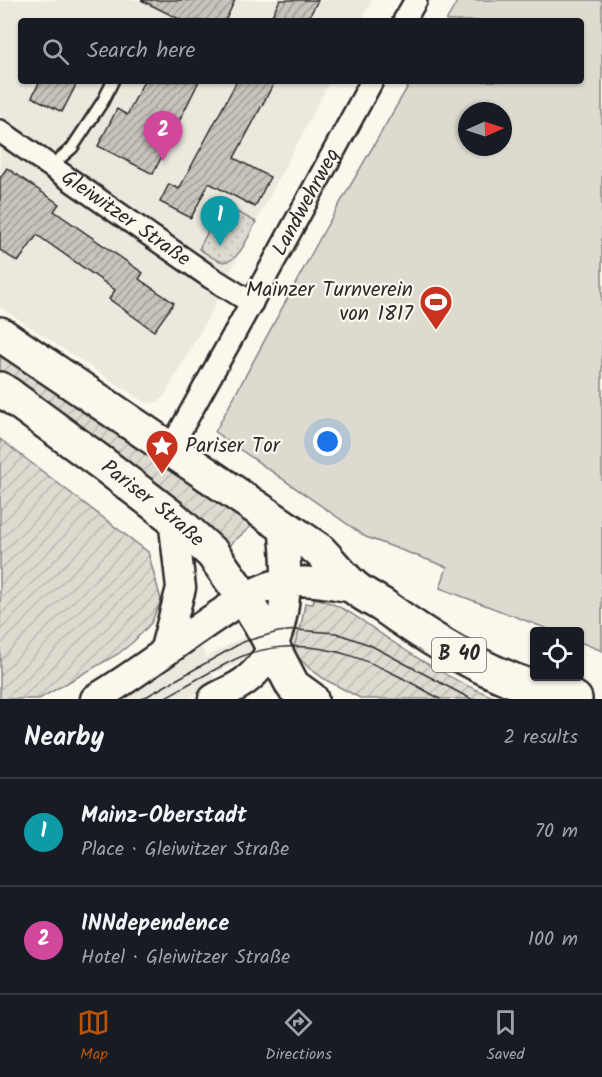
<!DOCTYPE html>
<html lang="en">
<head>
<meta charset="utf-8">
<style>
  body { margin:0; font-family:Kalam,sans-serif; background:#20242c; color:#f1f3f6 }
  .controls { position:absolute; right:18px; bottom:18px; display:grid; overflow:hidden; border-radius:6px; box-shadow:0 2px 4px #0004 }
  .controls button { width:54px; height:54px; display:grid; place-items:center; padding:0; border:0; border-bottom:2px solid #363941; background:#171b24; color:#f1f3f6; font:30px sans-serif }
  .compass { position:absolute; left:458px; top:102px; width:54px; height:54px; border-radius:50%; background:#171b24; box-shadow:0 2px 4px #0004; rotate:87deg }
  .you { position:absolute; left:328px; top:442px; width:21px; height:21px; margin:-15px; border:4px solid #fff; border-radius:50%; background:#1a73e8; box-shadow:0 0 0 9px #1a73e833 }
  .badge { display:grid; place-items:center; width:39px; height:39px; border-radius:50%; background:#b45309; color:#fff; font-size:20px; font-weight:700 }
  .pin { position:absolute; translate:-50% -50px; filter:drop-shadow(0 2px 3px #0008) }
  .pin::after { content:''; position:absolute; top:32px; width:21px; height:18px; background:inherit; clip-path:polygon(0 0,100% 0,50% 100%) }
  .list { margin:0; padding:0; list-style:none }
  h2 { display:flex; justify-content:space-between; align-items:center; height:78px; margin:0; padding:0 24px; font-size:26px }
  h2 small { font-size:20px; font-weight:400; color:#9ea1a6 }
  .list li { display:grid; grid-template-columns:39px 1fr auto; gap:18px; align-items:center; box-sizing:border-box; height:108px; padding:0 24px; border-top:2px solid #363941 }
  .list b { display:block; font-size:22px; white-space:nowrap }
  .list p { margin:0; font-size:20px; white-space:nowrap; color:#9ea1a6 }
  .list em { font-size:20px; font-style:normal; color:#9ea1a6 }
  .icon { flex:none; width:33px; height:33px; fill:none; stroke:currentColor; stroke-width:2; stroke-linecap:round; stroke-linejoin:round }
  .map { position:relative; flex:none; width:602px; height:699px; overflow:hidden }
  .search { position:absolute; background:#171b24; box-shadow:0 2px 4px #0004; left:18px; right:18px; top:18px; height:66px; display:flex; align-items:center; gap:15px; box-sizing:border-box; padding:0 21px; border-radius:6px; color:#9ea1a6; font-size:22px }
  .sheet { height:294px; background:#171b24 }
  nav { display:flex; justify-content:space-around; align-items:center; box-sizing:border-box; height:84px; border-top:2px solid #363941; background:#171b24; font-size:16px; color:#9ea1a6 }
  nav a { display:grid; justify-items:center; gap:3px }
  nav .on { color:#b45309 }
  .map>svg:first-child { display:block }
  .built { fill:#ebe8de }
  .grass { fill:url(#grass-dots); stroke:#84827e; stroke-width:1.5 }
  .garden { fill:url(#garden-furrows); stroke:#84827e; stroke-width:1.5 }
  .pitch { fill:#dddad0; stroke:#84827e; stroke-width:1.5; fill-rule:evenodd }
  .building { fill:url(#building-hatch); stroke:#2b2b2b; stroke-width:1.5 }
  .lines { fill:none; stroke-linecap:round; stroke-linejoin:round }
  .lane-casing { stroke:#2b2b2b; stroke-width:15 }
  .street-casing { stroke:#2b2b2b; stroke-width:26 }
  .secondary-casing { stroke:#2b2b2b; stroke-width:33 }
  .primary-casing { stroke:#2b2b2b; stroke-width:38 }
  .highway-casing { stroke:#2b2b2b; stroke-width:38 }
  .lane { stroke:#fbf7ec; stroke-width:10 }
  .street { stroke:#fbf7ec; stroke-width:21 }
  .secondary { stroke:#fbf7ec; stroke-width:28 }
  .primary { stroke:#fbf7ec; stroke-width:33 }
  .highway { stroke:#fbf7ec; stroke-width:33 }
  .tram { stroke:#2b2b2b; stroke-width:1.5 }
  .labels { text-anchor:middle; dominant-baseline:central; stroke-width:4.5; stroke-linejoin:round; paint-order:stroke }
  .shield { fill:#fbf7ec; stroke:#696865; stroke-width:1.5 }
  .shield-label { font-size:20px; font-weight:bold; fill:#2b2b2b }
  .street-label { font-size:21px; fill:#2b2b2b; stroke:#fbf7ec }
  .poi-label { font-size:21px; fill:#2b2b2b; stroke:#fbf7ec; text-anchor:end }
</style>
</head>
<body>
<div class="map">
<svg width="602" height="699" viewBox="0 0 602 699">
  <defs>
    <pattern id="grass-dots" width="8" height="8" patternUnits="userSpaceOnUse" patternTransform="scale(1.5)"><rect width="8" height="8" fill="#dddad0"/><path d="M2 2h.1M6 6h.1" fill="none" stroke="#bebbb3" stroke-width="1.8" stroke-linecap="round"/></pattern>
    <pattern id="garden-furrows" width="10" height="10" patternUnits="userSpaceOnUse" patternTransform="scale(1.5)"><rect width="10" height="10" fill="#dddad0"/><path d="M-1 1l2-2M0 10L10 0M9 11l2-2" fill="none" stroke="#bebbb3"/></pattern>
    <pattern id="building-hatch" width="6" height="6" patternUnits="userSpaceOnUse" patternTransform="scale(1.5)"><rect width="6" height="6" fill="#c7c4bc"/><path d="M-1 1l2-2M0 6l6-6M5 7l2-2" fill="none" stroke="#a29f99"/></pattern>
  </defs>
  <rect width="100%" height="100%" fill="#fbf7ec"/>
  <filter id="ink" filterUnits="userSpaceOnUse"><feTurbulence type="fractalNoise" baseFrequency=".0167" numOctaves="2"/><feDisplacementMap in="SourceGraphic" scale="12" xChannelSelector="R" yChannelSelector="G"/><feConvolveMatrix kernelMatrix="1 2 1 2 8 2 1 2 1" color-interpolation-filters="sRGB"/></filter>
  <g filter="url(#ink)">
    <!-- built -->
    <path class="built" d="M0,0H372L361,21H21V81H330L237,258L213,309L164,396L156,403L144,402L0,307V131L50,166L56,155L0,117Z
      M301,624L323,654L294,651L276,653L249,658L213,674L217,683L187,699H122L153,679L199,645L207,657L237,640L255,633L291,625H300Z"/>
    <!-- grass -->
    <path class="grass" d="M222,204L256,222C249,234 238,267 220,261C213,259 206,253 199,249Z"/>
    <!-- garden -->
    <path class="garden" d="M0,348L256,522L226,548L0,375Z
      M0,439L148,552L161,600L151,623L133,642L118,654L39,699H0Z
      M314,598C343,604 366,624 390,640C424,663 460,685 499,699H362L326,680L309,668L295,654L294,646L301,626L305,603L313,604Z"/>
    <!-- pitch -->
    <path class="pitch" d="M458,0H602V651L580,642V632L553,631L440,588L447,567L366,537L215,432L325,229L411,81H581V21H446ZM467,111H503V147H467Z"/>
    <!-- building -->
    <path class="building" d="M141,0H235L225,21H183Z
      M280,0H318L307,21H269Z
      M40,81H78L62,112L32,97Z
      M144,81H199L153,174L98,146L117,109L127,115Z
      M237,81H275L234,158L270,177L255,207L209,183L191,218L160,202L169,184L179,189Z
      M7,168L59,204L54,211L143,273L139,279L174,303L154,331L109,299L115,290L37,235L18,262L0,250V178Z"/>
    <g class="lines">
      <!-- lane casing -->
      <g class="lane-casing">
        <path id="lane" d="M51,166L72,148L103,101L113,81"/>
      </g>
      <!-- street casing -->
      <g class="street-casing">
        <g id="street">
          <path d="M404,21L416,0"/>
          <path id="s1" d="M0,131L210,277L252,303"/>
          <path id="s2" d="M170,449L258,291L372,81"/>
        </g>
      </g>
      <!-- secondary casing -->
      <g class="secondary-casing">
        <path id="secondary" d="M164,652L181,588L173,518
          M95,699C137,674 176,643 217,616C238,602 260,586 286,582C309,579 333,585 355,588
          M213,699C223,693 236,688 245,681C290,648 289,575 283,526"/>
      </g>
      <!-- primary casing -->
      <g class="primary-casing">
        <g id="primary">
          <path d="M0,334L319,550C331,562 341,576 354,587C363,595 375,600 385,607C442,648 505,685 575,699"/>
          <path id="s3" d="M9,395L103,464L173,518L213,554L244,598L266,634L293,686L311,699"/>
        </g>
      </g>
      <!-- highway casing -->
      <g class="highway-casing">
        <path id="highway" d="M0,389L9,395"/>
      </g>
      <!-- lane -->
      <use href="#lane" class="lane"/>
      <!-- street -->
      <use href="#street" class="street"/>
      <!-- secondary -->
      <use href="#secondary" class="secondary"/>
      <!-- primary -->
      <use href="#primary" class="primary"/>
      <!-- highway -->
      <use href="#highway" class="highway"/>
      <!-- tram -->
      <path class="tram" d="M142,699L243,642L278,632L297,630L336,633L370,645L471,699
        M162,699C182,688 202,676 222,666C231,661 241,656 251,653C321,632 381,665 440,699"/>
    </g>
  </g>
  <!-- icons -->
  <defs>
    <g id="stadium-pin" transform="scale(1.725)"><path d="M0 17L-7.5 6A9.5 9.5 0 1 1 7.5 6Z" fill="#c8321e" stroke="#fbf7ec"/><path d="M0-5a6.5 5 0 1 0 0 10a6.5 5 0 1 0 0-10ZM-3.5-1.8h7v3.6h-7Z" fill="#fff"/></g>
    <g id="sight-pin" transform="scale(1.725)"><path d="M0 17L-7.5 6A9.5 9.5 0 1 1 7.5 6Z" fill="#c8321e" stroke="#fbf7ec"/><path d="M0-6L1.8-2.2L6-1.7L2.9 1.2L3.7 5.4L0 3.3L-3.7 5.4L-2.9 1.2L-6-1.7L-1.8-2.2Z" fill="#fff"/></g>
  </defs>
  <g fill-rule="evenodd">
    <use href="#stadium-pin" x="436" y="302"/>
    <use href="#sight-pin" x="162" y="446"/>
  </g>
  <g class="labels">
    <!-- shield labels -->
    <rect class="shield" x="432" y="638" width="54" height="34" rx="4.5"/>
    <g class="shield-label">
      <text x="459" y="655">B 40</text>
    </g>
    <!-- street labels -->
    <g class="street-label">
      <text stroke="none"><textPath href="#s2" startOffset="282">Landwehrweg</textPath></text>
      <text stroke="none"><textPath href="#s1" startOffset="153">Gleiwitzer Straße</textPath></text>
      <text stroke="none"><textPath href="#s3" startOffset="180">Pariser Straße</textPath></text>
    </g>
    <!-- poi labels -->
    <g class="poi-label">
      <text x="413" y="290">Mainzer Turnverein<tspan x="413" dy="24">von 1817</tspan></text>
      <text x="185" y="446" text-anchor="start">Pariser Tor</text>
    </g>
  </g>
</svg>
<div class="controls">
<button><svg class="icon" aria-label="locate" viewBox="0 0 24 24"><circle cx="12" cy="12" r="6"/><path d="M12 2v4M12 18v4M2 12h4M18 12h4"/></svg></button>
</div>
<svg class="compass" viewBox="-18 -18 36 36"><path d="M0-13l5 13h-10z" fill="#e53935"/><path d="M0 13l5-13h-10z" fill="#9ea1a6"/></svg>
<div class="you"></div>
<div class="pin badge" style="left:220px;top:246px;background:#0f9aa8">1</div>
<div class="pin badge" style="left:163px;top:161px;background:#d1479c">2</div>
<div class="search"><svg class="icon" aria-label="search" viewBox="0 0 24 24"><circle cx="10" cy="10" r="6"/><path d="M15 15l6 6"/></svg>Search here</div>
</div>
<section class="sheet">
<h2>Nearby<small>2 results</small></h2>
<ul class="list">
<li><span class="badge" style="background:#0f9aa8">1</span><div><b>Mainz-Oberstadt</b><p>Place · Gleiwitzer Straße</p></div><em>70 m</em></li>
<li><span class="badge" style="background:#d1479c">2</span><div><b>INNdependence</b><p>Hotel · Gleiwitzer Straße</p></div><em>100 m</em></li>
</ul>
</section>
<nav>
<a class="on"><svg class="icon" aria-label="map" viewBox="0 0 24 24"><path d="M3 6l6-2 6 2 6-2v14l-6 2-6-2-6 2zM9 4v14M15 6v14"/></svg>Map</a>
<a><svg class="icon" aria-label="directions" viewBox="0 0 24 24"><path d="M12 3l9 9-9 9-9-9zM9 14v-3h6M13 9l2 2-2 2"/></svg>Directions</a>
<a><svg class="icon" aria-label="saved" viewBox="0 0 24 24"><path d="M7 4h10v16l-5-4-5 4z"/></svg>Saved</a>
</nav>
</body>
</html>
